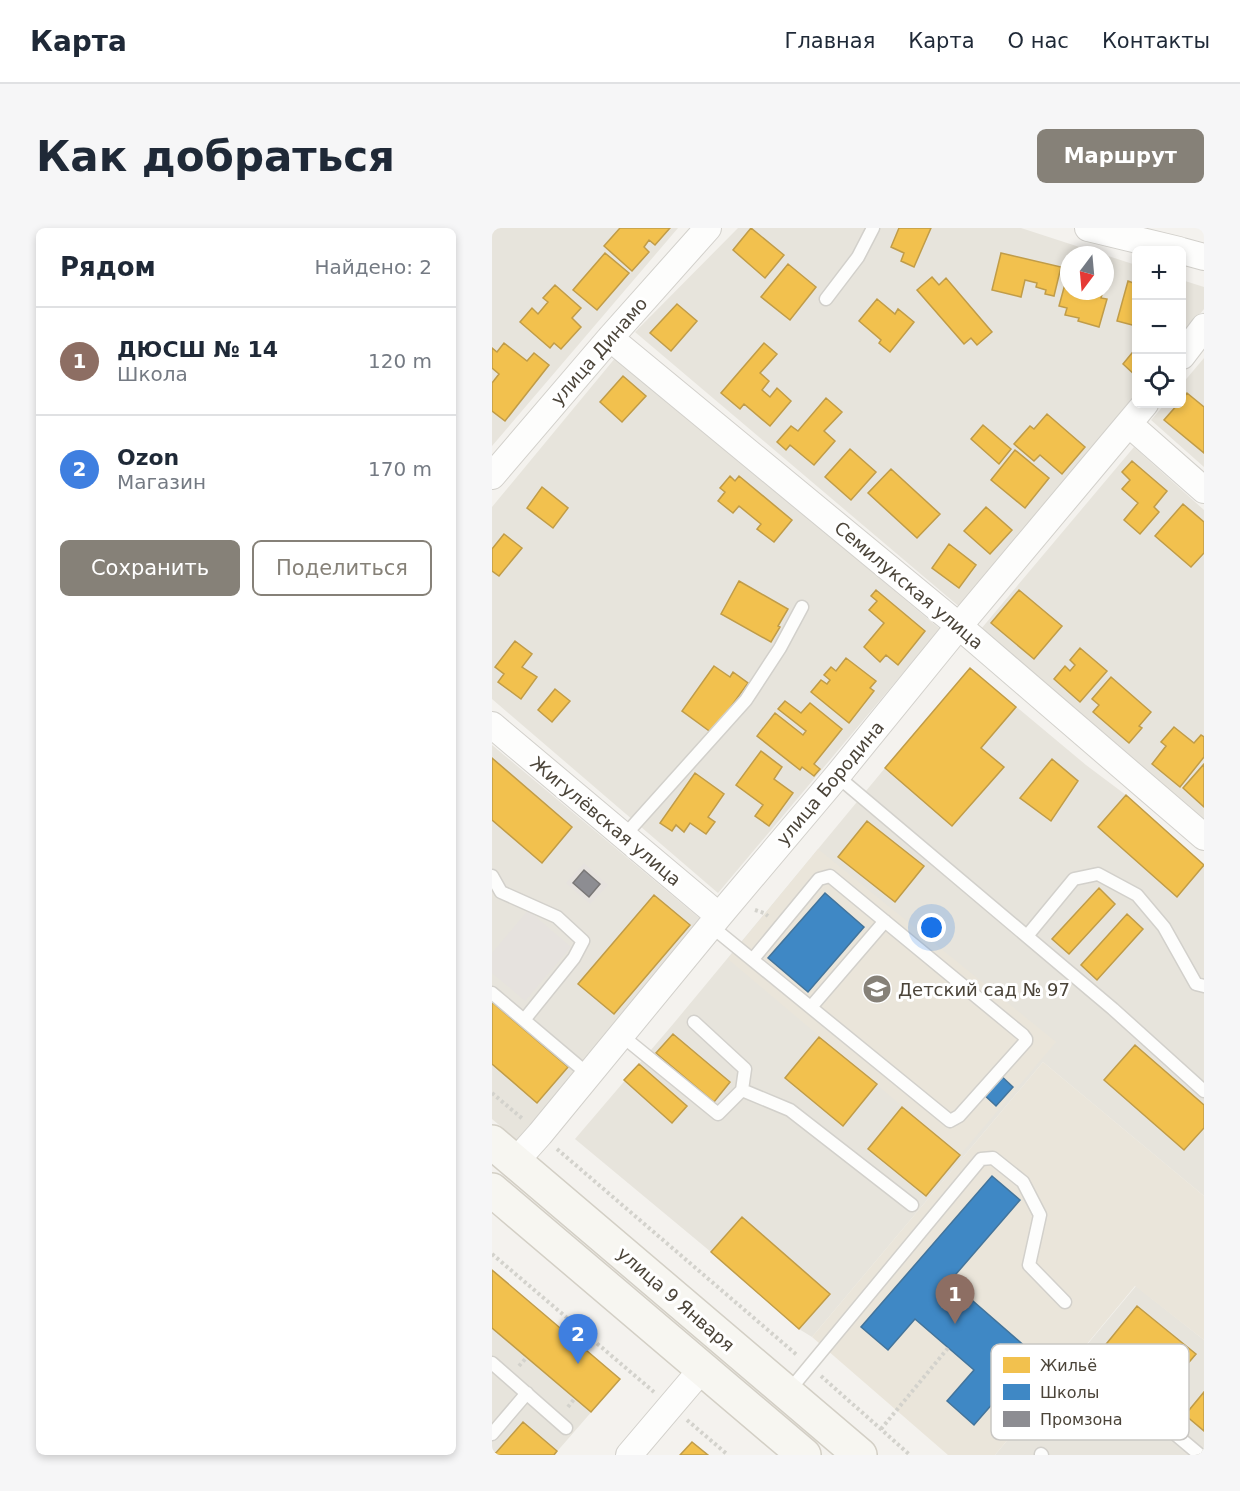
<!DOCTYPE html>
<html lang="ru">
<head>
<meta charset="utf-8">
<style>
  body { margin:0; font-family:"DejaVu Sans",sans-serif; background:#f6f6f7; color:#1f2937 }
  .controls { position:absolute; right:18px; top:18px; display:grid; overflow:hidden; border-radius:9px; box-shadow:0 3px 9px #0003 }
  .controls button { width:54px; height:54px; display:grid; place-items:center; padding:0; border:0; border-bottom:2px solid #e0e1e3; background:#fff; color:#1f2937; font:30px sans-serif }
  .compass { position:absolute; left:568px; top:18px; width:54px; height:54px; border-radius:50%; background:#fff; box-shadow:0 3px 9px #0003; rotate:196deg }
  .you { position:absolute; left:440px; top:700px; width:21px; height:21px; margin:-15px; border:4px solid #fff; border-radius:50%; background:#1a73e8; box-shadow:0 0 0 9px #1a73e833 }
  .badge { display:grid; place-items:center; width:39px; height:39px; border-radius:50%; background:#868178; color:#fff; font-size:20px; font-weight:700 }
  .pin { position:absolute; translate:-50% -50px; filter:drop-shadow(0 2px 3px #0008) }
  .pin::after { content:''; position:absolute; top:32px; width:21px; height:18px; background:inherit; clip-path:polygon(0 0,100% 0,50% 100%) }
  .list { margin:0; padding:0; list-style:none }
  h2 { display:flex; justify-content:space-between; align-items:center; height:78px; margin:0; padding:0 24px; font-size:26px }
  h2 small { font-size:20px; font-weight:400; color:#747a83 }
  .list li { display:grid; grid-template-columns:39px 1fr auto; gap:18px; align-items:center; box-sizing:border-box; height:108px; padding:0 24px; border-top:2px solid #e0e1e3 }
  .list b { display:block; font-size:22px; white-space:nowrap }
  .list p { margin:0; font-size:20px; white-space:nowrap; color:#747a83 }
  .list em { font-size:20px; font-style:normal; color:#747a83 }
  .actions { display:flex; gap:12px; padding:18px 24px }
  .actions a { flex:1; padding:14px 0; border:2px solid #868178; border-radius:9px; text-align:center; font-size:21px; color:#868178 }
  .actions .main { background:#868178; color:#fff }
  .icon { flex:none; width:33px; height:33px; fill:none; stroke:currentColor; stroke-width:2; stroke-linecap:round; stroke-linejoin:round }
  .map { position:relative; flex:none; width:712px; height:1227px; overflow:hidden; border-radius:9px }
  header { display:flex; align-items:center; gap:36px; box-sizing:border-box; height:84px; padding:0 30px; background:#fff; border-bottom:2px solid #e0e1e3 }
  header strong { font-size:28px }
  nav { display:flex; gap:33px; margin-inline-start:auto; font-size:21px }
  .intro { display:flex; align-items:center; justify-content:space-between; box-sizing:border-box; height:144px; padding:0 36px }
  h1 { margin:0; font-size:42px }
  .button { padding:15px 27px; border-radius:9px; background:#868178; color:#fff; font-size:21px; font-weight:700 }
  main { display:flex; gap:36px; padding:0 36px }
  aside { flex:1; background:#fff; border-radius:9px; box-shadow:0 3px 9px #0003 }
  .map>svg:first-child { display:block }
  .residential { fill:#e7e4dc }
  .industrial { fill:#e6e2de }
  .education { fill:#eae5da }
  .homes { fill:#f2c14e; stroke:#c09c48; stroke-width:1.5 }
  .schools { fill:#3f88c5; stroke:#43749b; stroke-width:1.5 }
  .industry { fill:#8d8d92; stroke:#797777; stroke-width:1.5 }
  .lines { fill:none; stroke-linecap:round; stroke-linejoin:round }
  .service-casing { stroke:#d2d0cb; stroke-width:15 }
  .minor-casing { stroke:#d2d0cb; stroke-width:28 }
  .secondary-casing { stroke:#d3cfc5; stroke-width:36 }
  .path { stroke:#d3d2cc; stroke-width:4; stroke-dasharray:3 3; stroke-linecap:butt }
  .service { stroke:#fdfdfc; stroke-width:12 }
  .minor { stroke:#fdfdfc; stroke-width:26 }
  .secondary { stroke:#f7f6f1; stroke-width:33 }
  .labels { text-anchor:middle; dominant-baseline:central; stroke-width:6; stroke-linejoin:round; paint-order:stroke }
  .street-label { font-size:18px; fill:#4b4439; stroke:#fff }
  .poi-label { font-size:18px; fill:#4b4439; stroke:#fff; text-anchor:start }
  .key { fill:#fff; stroke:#c9c7c4; stroke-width:1.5 }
  .key-label { font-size:16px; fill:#4b4439 }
</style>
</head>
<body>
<header>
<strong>Карта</strong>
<nav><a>Главная</a><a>Карта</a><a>О нас</a><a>Контакты</a></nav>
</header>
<div class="intro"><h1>Как добраться</h1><a class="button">Маршрут</a></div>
<main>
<aside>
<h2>Рядом<small>Найдено: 2</small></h2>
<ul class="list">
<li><span class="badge" style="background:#8d6e63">1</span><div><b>ДЮСШ № 14</b><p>Школа</p></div><em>120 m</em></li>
<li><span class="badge" style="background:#3f7fe0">2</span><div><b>Ozon</b><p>Магазин</p></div><em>170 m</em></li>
</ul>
<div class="actions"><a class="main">Сохранить</a><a>Поделиться</a></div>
</aside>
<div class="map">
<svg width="712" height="1227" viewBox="0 0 712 1227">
  <rect width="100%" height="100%" fill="#f4f2ee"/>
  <!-- residential -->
  <path class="residential" d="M0,0H186L0,218Z
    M246,0H529L612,27H577V63H613V27L644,37V165L470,381L143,104Z
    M690,52L712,59V81L690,109Z
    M124,129L448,401L226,665L0,471V279Z
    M712,130V239L659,192L673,176H690V156Z
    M642,219L712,282V594L489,401Z
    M478,440L594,537L634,567L712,637V968L551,834L320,1109L307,1101L219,1024L83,911L182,795L393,540Z
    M0,517L211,693L27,914L0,891Z
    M0,1042L128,1151L62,1227H0Z
    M644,1058L712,1112V1227H503Z"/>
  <!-- industrial -->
  <path class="industrial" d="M92,635L116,657L98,676L74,655Z
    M36,682L79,719L33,773L0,745V725Z"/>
  <!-- education -->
  <path class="education" d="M326,621L564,814L468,927L236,731Z
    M551,834L712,968V1112L643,1058L503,1227H456L320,1109Z"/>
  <!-- homes -->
  <path class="homes" d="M128,0H178L163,17L157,12L152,19L157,24L140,43L112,18Z
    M259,0L292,27L273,50L241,22Z
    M407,0H439L422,39L409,33L412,25L399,19Z
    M113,25L137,45L105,82L81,62Z
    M509,25L569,39L562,68L553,66L554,62L544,59L545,55L533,52L529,69L500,62Z
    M296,36L324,59L298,92L269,69Z
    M440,49L447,57L454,50L500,104L485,117L479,110L472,116L425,62Z
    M636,53L644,56V98L625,93Z
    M573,56L577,57V63H611L609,70L615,71L607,99L586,93L587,90L573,87L575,80L567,78Z
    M63,57L89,80L80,90L89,99L69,121L62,115L58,120L28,94L40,80L46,86L56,74L51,70Z
    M385,71L403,86L406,81L422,94L398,124L387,115L389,112L367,93Z
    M185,76L205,93L179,123L158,105Z
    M12,115L35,133L42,125L57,137L13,193L0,183V155L7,146L0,140V120L5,124Z
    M272,115L285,126L268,145L277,153L270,162L278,169L285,160L299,173L278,198L252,176L248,181L229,165Z
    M644,120V148L631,136Z
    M131,148L154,168L130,194L108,174Z
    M695,165L712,179V225L672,192L686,176H690V172Z
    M334,170L350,184L332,203L343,213L322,237L298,217L294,222L285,214L299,198L306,203Z
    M555,186L593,219L570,246L548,227L542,233L522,216L538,198L542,201Z
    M491,197L519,221L507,236L479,211Z
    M358,221L384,244L359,272L333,249Z
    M523,222L557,250L533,280L499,252Z
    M640,233L675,263L662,279L667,284L648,306L632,292L646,275L630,261L638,252L630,244Z
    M399,241L448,286L425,310L376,265Z
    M238,248L243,253L247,248L300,292L282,314L265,301L269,296L247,278L241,285L226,273L233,264L228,260Z
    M50,259L76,280L61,300L35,280Z
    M691,276L712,294V325L699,339L663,308Z
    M494,279L520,302L498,326L472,303Z
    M12,306L30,320L7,348L0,343V321Z
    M457,316L484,337L467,360L440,340Z
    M247,353L296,381L286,398L288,399L279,414L229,386Z
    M384,362L433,403L406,437L394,427L388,434L372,419L392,395L377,382L385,373L379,368Z
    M527,362L570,398L542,431L499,395Z
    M23,413L40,426L30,439L45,449L29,471L6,454L12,446L3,439Z
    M588,420L615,443L588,474L562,451L573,438L578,443L583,437L578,432Z
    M354,430L384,453L378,460L382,463L357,495L319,464L329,452L335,456L338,452L332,447L339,439L344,443Z
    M222,438L238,449L241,444L256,455L220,505L190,483Z
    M478,440L524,479L489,520L512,539L460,598L393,540Z
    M619,449L659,484L647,498L650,500L637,515L601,484L607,477L600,471Z
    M63,461L78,473L60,494L46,482Z
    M293,473L309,485L318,475L350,501L322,536L328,541L322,548L310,539L308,542L265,508L283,485L311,507L314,503L286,481Z
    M682,499L702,515L709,507L712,509V529L688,559L660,536L674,518L669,514Z
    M269,523L290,539L282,551L301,565L277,598L263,588L271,577L244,557Z
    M0,530L80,599L50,635L0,592Z
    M560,531L586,553L559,593L528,570Z
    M712,536V579L691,560Z
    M203,545L232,566L216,589L223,594L214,606L198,595L192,604L184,597L180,603L168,595Z
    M634,567L712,637L685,669L606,599Z
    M375,593L432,638L403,674L346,629Z
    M607,660L623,676L577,726L560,711Z
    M162,667L198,697L122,786L86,756Z
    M635,686L651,701L605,752L589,737Z
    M0,774L76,839L45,875L0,836Z
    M181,806L238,854L222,874L164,825Z
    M327,809L385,856L351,898L293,850Z
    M643,817L712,877V900L692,922L612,852Z
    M147,836L195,878L180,895L132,852Z
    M410,879L468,927L434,968L376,921Z
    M250,989L338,1066L307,1101L219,1024Z
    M0,1042L128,1151L99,1184L0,1100Z
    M645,1078L704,1126L669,1167L611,1120Z
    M712,1164V1203L693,1187Z
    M31,1194L65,1223L62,1227H2Z
    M200,1214L216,1227H188Z"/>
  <!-- schools -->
  <path class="schools" d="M333,665L372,699L316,764L276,730Z
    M506,845L521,859L504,878L489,864Z
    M500,948L528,972L458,1053L543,1127L482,1197L455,1173L482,1142L423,1091L396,1122L369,1099Z"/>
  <!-- industry -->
  <path class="industry" d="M92,642L108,656L97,669L81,655Z"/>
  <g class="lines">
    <!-- service casing -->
    <g class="service-casing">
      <path id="service" d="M334,71L366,29L381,0
        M345,548L621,781L712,863
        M132,608L254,472L288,420L310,379
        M0,648L9,664L65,689L91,713L82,730L32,792
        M219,698L458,893L467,888L534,813V811L531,807L338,648L327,651L261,731
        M535,708L582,651L606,646L645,667L672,699L704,756L712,758
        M0,765L97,847
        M319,779L393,693
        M129,807L226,886L250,862L253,841L202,794
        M250,862L298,882L420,977
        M0,1135L74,1200
        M601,1137L708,1227
        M296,1164L489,931L501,930L531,954L548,987L537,1037L573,1074
        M0,1206L35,1165
        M549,1226L550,1227"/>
    </g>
    <!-- minor casing -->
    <g class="minor-casing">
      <path id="minor" d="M596,0L687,22
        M690,23L712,29
        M118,110L467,398L712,609
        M690,128L712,99
        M637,196L712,262
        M0,248L118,110L216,0
        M0,497L227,688
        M23,934L48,906L227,688L345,548L467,398L653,176
        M137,1227L210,1141"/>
    </g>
    <!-- secondary casing -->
    <g class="secondary-casing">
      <path id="secondary" d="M0,914L368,1227
        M0,962L312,1227"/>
    </g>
    <!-- path -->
    <path class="path" d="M263,682L272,685L276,688
      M0,865L32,892
      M65,921L305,1127
      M0,1026L162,1164
      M27,1138L35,1129
      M329,1148L418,1227
      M76,1179L83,1170
      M195,1192L236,1227
      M389,1201L456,1120"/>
    <!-- service -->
    <use href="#service" class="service"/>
    <!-- minor -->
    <use href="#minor" class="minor"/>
    <!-- secondary -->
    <use href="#secondary" class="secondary"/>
  </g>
  <!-- icons -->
  <defs>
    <g id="school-disc" transform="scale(1.5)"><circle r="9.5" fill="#868178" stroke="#fff"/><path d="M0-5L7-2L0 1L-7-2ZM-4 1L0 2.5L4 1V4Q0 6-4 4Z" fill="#fff"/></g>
  </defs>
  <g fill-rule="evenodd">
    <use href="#school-disc" x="385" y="761"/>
  </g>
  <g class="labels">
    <!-- street labels -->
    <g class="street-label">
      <text transform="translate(107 123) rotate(-49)">улица Динамо</text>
      <text transform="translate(417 357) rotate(40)">Семилукская улица</text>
      <text transform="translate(338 555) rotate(-50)">улица Бородина</text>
      <text transform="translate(114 593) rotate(40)">Жигулёвская улица</text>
      <text transform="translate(184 1071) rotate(41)">улица 9 Января</text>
    </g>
    <!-- poi labels -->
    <g class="poi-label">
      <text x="406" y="761">Детский сад № 97</text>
    </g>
  </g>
  <!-- legend -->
  <rect x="499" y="1116" width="198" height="96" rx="9" class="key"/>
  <rect x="511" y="1129" width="27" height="16" fill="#f2c14e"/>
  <rect x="511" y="1156" width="27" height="16" fill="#3f88c5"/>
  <rect x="511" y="1183" width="27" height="16" fill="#8d8d92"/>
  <g class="key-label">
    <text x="548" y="1143">Жильё</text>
    <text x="548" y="1170">Школы</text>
    <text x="548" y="1197">Промзона</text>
  </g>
</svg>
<div class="controls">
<button>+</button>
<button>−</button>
<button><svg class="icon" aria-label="locate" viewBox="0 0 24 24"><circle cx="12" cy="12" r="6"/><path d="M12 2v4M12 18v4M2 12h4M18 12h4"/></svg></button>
</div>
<svg class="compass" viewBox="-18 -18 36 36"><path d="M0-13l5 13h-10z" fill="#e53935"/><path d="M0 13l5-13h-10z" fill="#747a83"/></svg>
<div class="you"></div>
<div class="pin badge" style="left:463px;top:1096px;background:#8d6e63">1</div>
<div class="pin badge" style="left:86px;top:1136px;background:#3f7fe0">2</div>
</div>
</main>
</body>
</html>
